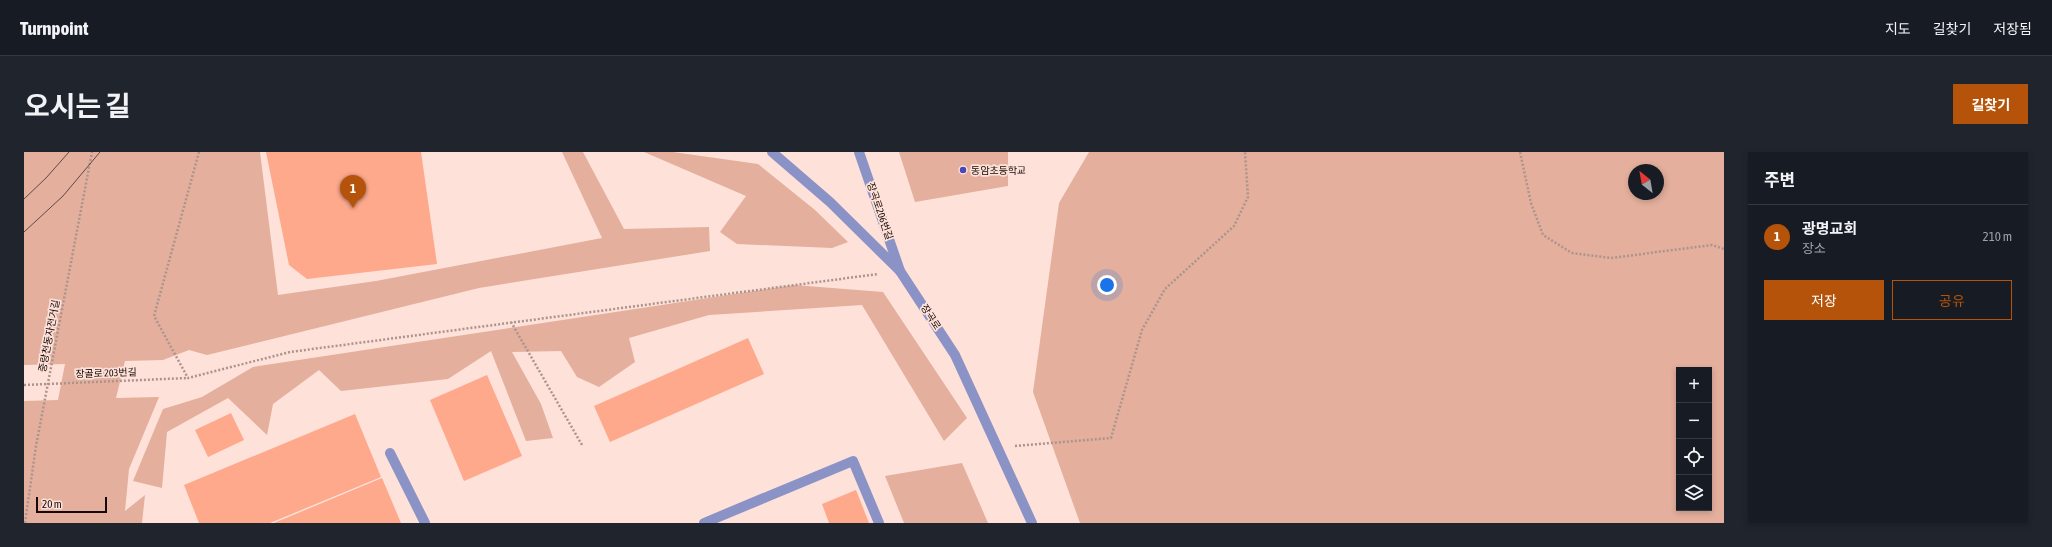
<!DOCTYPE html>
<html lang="ko">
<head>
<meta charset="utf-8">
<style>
  body { margin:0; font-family:"Asap Condensed","Noto Sans KR",sans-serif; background:#20242c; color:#f1f3f6 }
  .controls { position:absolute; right:12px; bottom:12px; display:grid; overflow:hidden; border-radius:0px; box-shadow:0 2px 6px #0003 }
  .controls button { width:36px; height:36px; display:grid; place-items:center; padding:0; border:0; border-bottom:1px solid #363941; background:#171b24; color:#f1f3f6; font:20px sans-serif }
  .compass { position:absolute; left:1604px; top:12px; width:36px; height:36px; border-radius:50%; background:#171b24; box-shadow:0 2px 6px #0003; rotate:329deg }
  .scale { position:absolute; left:12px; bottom:10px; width:71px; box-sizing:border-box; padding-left:4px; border:2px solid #140906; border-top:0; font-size:11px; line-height:14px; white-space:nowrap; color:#140906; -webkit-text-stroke:3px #fee1d8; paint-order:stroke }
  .you { position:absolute; left:1083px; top:133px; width:14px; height:14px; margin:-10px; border:3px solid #fff; border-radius:50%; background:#1a73e8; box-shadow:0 0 0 6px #1a73e833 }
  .badge { display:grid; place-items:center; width:26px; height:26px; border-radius:50%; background:#b45309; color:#fff; font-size:13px; font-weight:700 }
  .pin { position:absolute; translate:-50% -33px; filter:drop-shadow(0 1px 2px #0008) }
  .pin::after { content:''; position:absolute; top:21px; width:14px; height:12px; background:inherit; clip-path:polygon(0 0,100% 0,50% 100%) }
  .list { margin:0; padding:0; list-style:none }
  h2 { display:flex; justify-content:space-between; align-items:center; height:52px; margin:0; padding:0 16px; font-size:17px }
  h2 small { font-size:13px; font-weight:400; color:#9ea1a6 }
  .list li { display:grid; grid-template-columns:26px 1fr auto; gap:12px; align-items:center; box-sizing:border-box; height:64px; padding:0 16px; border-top:1px solid #363941 }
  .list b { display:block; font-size:15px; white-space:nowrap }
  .list p { margin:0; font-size:13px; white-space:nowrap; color:#9ea1a6 }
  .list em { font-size:13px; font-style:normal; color:#9ea1a6 }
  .actions { display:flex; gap:8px; padding:12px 16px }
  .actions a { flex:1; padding:9px 0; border:1px solid #b45309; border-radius:0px; text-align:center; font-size:14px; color:#b45309 }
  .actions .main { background:#b45309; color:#fff }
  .icon { flex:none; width:22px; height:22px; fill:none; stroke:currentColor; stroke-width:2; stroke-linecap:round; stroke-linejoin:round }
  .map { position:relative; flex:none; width:1700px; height:371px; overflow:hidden; border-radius:0px }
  header { display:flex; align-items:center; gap:24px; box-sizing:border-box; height:56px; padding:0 20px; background:#171b24; border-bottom:1px solid #363941 }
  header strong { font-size:19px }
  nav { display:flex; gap:22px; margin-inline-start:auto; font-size:14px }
  .intro { display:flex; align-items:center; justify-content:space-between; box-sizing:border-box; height:96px; padding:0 24px }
  h1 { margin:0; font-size:28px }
  .button { padding:10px 18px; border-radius:0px; background:#b45309; color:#fff; font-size:14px; font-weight:700 }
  main { display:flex; gap:24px; padding:0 24px }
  aside { flex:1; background:#171b24; border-radius:0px; box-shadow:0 2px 6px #0003 }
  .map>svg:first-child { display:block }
  .green { fill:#e4af9d; fill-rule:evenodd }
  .building { fill:#fea88c }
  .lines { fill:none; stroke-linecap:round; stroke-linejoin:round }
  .path { stroke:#ab948d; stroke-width:2.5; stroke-dasharray:2 2; stroke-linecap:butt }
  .service { stroke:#8b92c5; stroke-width:10 }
  .minor { stroke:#8b92c5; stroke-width:10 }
  .tertiary { stroke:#8b92c5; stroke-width:10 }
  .tram { stroke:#5c4b46; stroke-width:1 }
  .path-bridge { stroke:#ab948d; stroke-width:2.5; stroke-dasharray:2 2; stroke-linecap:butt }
  .poi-dot { fill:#4846bc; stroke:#fee1d8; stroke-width:1.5 }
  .labels { text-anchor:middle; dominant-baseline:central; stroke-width:3.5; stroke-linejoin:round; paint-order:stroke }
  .poi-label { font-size:10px; fill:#140906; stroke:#fee1d8; text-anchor:start }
  .street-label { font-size:10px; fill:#140906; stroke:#fee1d8 }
</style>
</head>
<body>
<header>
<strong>Turnpoint</strong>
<nav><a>지도</a><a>길찾기</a><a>저장됨</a></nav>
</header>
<div class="intro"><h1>오시는 길</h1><a class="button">길찾기</a></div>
<main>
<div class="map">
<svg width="1700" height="371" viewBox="0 0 1700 371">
  <rect width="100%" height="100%" fill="#fee1d8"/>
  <!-- green -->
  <path class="green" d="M0,0H236L254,143L352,129L578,86L538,0H559L600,77L685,75L686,99L455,136L183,203L165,198L139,208L101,209L92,246L135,245L105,317L101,359L121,343L118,371H0V249L34,248L41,212L0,213Z
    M620,0H649L734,12L791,58L824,90L808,96L713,92L696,80L722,44Z
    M875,0H984V34L891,50Z
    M1065,0H1700V371H1056L1009,240L1035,51ZM1610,18H1634V42H1610ZM1655,218H1685V356H1655Z
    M770,133L859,140L943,266L920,289L838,153L685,163L605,186L611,210L575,235L553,225L537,199L488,200L517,252L529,286L502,289L467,199L424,227L317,239L295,218L249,252L243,283L204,246L143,280L138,336L109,329L139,257L178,245L229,215Z
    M938,311L964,371H880L861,324Z"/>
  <!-- building -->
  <path class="building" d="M242,0H397L413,112L283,127L265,113Z
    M724,186L740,222L586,290L570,254Z
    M463,223L498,304L440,329L406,248Z
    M207,261L220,288L184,305L171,278Z
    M331,262L357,325L246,371H175L160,333Z
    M358,326L377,371H250Z
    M832,338L845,371H805L798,352Z"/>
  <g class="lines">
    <!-- path -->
    <path class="path" d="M175,0L130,164L164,226L266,200L854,122
      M1496,0L1507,51L1519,83L1548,101L1587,106L1688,93L1700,97
      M487,170L558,293
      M991,294L1087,286L1118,178L1141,137L1210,74L1224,45L1221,0
      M1,371L12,294L68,0"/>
    <!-- service -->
    <path class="service" d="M366,301L401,371
      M680,371L829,309L855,371"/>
    <!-- minor -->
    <path class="minor" d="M835,0L876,119"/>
    <!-- tertiary -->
    <path class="tertiary" d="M748,0L806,50L876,119L931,203L1008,371"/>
    <!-- tram -->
    <path class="tram" d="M0,47L22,26L45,0
      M0,80L39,44L76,0"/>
    <!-- path-bridge -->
    <path class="path-bridge" d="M0,233L164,226"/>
  </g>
  <!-- markers -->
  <circle class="poi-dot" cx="939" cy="18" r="4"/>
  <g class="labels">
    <!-- poi labels -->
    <g class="poi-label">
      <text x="947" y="18">동암초등학교</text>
    </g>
    <!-- street labels -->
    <g class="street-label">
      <text transform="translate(856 59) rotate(71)">장곡로206번길</text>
      <text transform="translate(907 165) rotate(57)">장곡로</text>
      <text transform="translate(25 184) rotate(-79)">중랑천동자전거길</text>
      <text transform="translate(82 221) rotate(-2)">장골로 203번길</text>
    </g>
  </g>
</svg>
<div class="controls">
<button>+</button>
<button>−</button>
<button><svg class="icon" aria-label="locate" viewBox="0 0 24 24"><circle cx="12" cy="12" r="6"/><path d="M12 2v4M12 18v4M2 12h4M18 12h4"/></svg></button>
<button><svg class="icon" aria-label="layers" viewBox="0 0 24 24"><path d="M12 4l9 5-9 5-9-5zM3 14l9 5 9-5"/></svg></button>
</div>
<svg class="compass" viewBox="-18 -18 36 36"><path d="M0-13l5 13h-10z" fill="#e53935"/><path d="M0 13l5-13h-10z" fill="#9ea1a6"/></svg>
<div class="scale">20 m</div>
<div class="you"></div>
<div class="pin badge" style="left:329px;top:56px">1</div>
</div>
<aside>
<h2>주변<small></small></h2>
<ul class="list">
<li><span class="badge">1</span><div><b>광명교회</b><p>장소</p></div><em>210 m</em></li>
</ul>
<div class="actions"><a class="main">저장</a><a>공유</a></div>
</aside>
</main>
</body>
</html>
